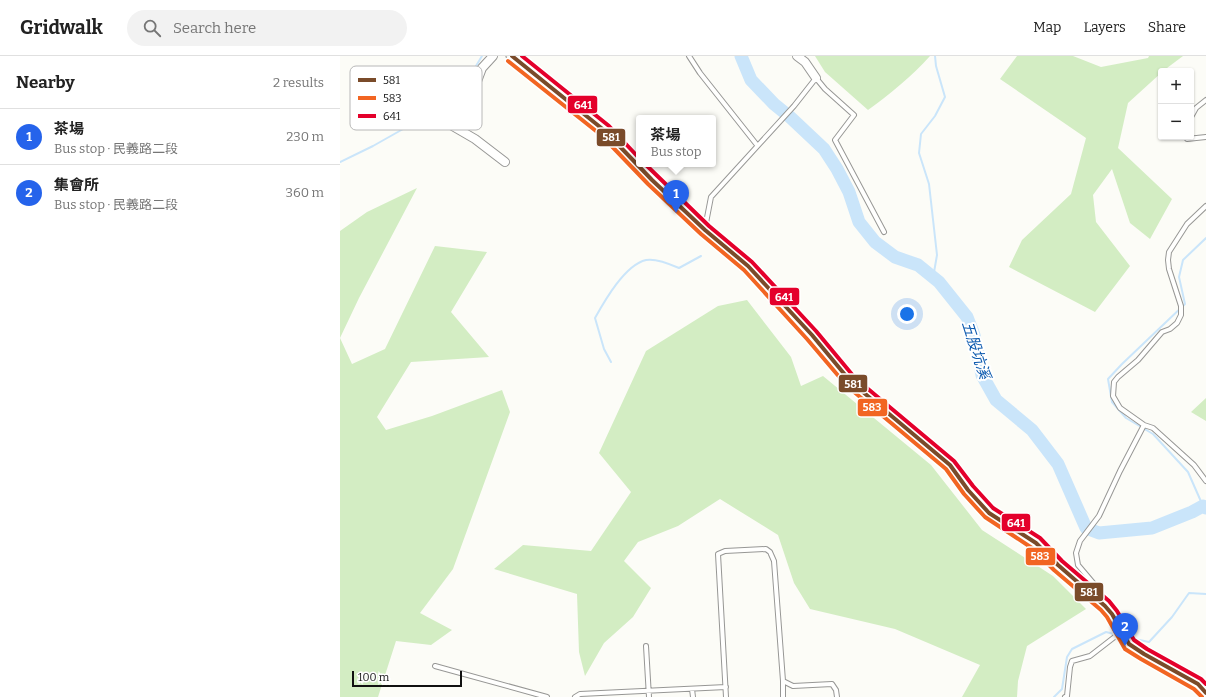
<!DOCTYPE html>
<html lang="en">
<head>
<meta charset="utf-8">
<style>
  body { margin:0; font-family:Bitter,"Noto Sans TC",serif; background:#f2f2f2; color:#222 }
  .controls { position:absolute; right:12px; top:12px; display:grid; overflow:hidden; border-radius:4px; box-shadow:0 1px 3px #0004 }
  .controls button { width:36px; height:36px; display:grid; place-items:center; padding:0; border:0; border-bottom:1px solid #e0e0e0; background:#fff; color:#222; font:20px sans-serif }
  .scale { position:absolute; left:12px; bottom:10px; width:110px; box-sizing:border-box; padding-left:4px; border:2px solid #111; border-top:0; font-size:11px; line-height:14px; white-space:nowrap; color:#111; -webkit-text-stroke:3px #fff; paint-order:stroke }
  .you { position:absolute; left:567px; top:258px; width:14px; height:14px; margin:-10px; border:3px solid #fff; border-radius:50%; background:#1a73e8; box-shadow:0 0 0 6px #1a73e833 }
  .badge { display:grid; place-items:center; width:26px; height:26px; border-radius:50%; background:#2563eb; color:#fff; font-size:13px; font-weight:700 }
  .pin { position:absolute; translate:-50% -33px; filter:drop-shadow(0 1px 2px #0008) }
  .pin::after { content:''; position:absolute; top:21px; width:14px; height:12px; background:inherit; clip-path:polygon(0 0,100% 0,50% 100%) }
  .popup { position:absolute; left:296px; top:59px; width:80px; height:52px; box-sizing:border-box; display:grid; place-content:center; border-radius:4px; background:#fff; filter:drop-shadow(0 1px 3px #0005); font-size:13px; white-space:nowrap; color:#767676 }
  .popup b { font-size:15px; color:#222 }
  .popup::after { content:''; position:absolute; left:50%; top:100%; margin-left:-8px; border:8px solid transparent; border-top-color:#fff }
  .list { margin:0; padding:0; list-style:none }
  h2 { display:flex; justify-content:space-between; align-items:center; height:52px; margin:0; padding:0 16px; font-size:17px }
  h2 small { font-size:13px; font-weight:400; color:#767676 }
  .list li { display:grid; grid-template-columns:26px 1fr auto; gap:12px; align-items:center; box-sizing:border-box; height:56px; padding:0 16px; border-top:1px solid #e0e0e0 }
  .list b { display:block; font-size:15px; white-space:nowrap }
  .list p { margin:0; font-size:13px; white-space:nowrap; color:#767676 }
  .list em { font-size:13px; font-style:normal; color:#767676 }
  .icon { flex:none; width:22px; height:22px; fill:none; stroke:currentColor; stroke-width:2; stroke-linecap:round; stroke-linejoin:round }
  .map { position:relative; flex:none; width:866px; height:641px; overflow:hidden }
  header { display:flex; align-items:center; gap:24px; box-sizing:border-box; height:56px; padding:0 20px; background:#fff; border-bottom:1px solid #e0e0e0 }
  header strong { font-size:19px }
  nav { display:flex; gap:22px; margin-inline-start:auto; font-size:14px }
  .search { width:280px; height:36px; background:#f2f2f2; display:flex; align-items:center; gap:10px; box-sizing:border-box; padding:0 14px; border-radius:22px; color:#767676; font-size:15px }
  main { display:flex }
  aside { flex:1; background:#fff }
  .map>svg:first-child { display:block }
  .forest { fill:#d3edc3 }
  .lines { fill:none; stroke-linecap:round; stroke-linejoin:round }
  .stream { stroke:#cae5fa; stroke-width:2 }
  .river { stroke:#cae5fa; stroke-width:13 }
  .lane-casing { stroke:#979795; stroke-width:6 }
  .street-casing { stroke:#979795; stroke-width:10 }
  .secondary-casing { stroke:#8d8d8b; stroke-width:13 }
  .lane { stroke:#fffffe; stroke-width:4 }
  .street { stroke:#fffffe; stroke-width:8 }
  .secondary { stroke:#f6f5eb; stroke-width:11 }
  .bus-1-casing { stroke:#fff; stroke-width:7 }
  .bus-2-casing { stroke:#fff; stroke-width:7 }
  .bus-3-casing { stroke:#fff; stroke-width:7 }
  .bus-1 { stroke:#7a4b2a; stroke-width:4 }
  .bus-2 { stroke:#f26522; stroke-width:4 }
  .bus-3 { stroke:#e4002b; stroke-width:4 }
  .labels { text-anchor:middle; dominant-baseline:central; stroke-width:4; stroke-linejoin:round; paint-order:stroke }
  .water-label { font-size:15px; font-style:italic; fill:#0e5baf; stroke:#fff }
  .key { fill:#fff; stroke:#b8b8b8; stroke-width:1 }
  .key-label { font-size:11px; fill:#111 }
  .line-badge { stroke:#fff; stroke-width:1.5 }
  .badge-label { font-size:11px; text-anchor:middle; font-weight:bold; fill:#fff }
</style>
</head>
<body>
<header>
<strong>Gridwalk</strong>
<div class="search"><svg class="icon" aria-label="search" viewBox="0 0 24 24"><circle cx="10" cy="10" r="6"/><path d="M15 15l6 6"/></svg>Search here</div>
<nav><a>Map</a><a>Layers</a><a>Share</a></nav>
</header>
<main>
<aside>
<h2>Nearby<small>2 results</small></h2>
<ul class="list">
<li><span class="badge">1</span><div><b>茶場</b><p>Bus stop · 民義路二段</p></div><em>230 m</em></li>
<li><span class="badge">2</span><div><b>集會所</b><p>Bus stop · 民義路二段</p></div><em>360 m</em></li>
</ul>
</aside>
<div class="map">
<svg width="866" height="641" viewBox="0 0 866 641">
  <rect width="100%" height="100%" fill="#fcfcf7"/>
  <!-- forest -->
  <path class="forest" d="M475,0H590C572,20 550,38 528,54L485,16Z
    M677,0H733L761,11L808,2L809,0H843L823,15H821V17L788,47L778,92L832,143L810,183L790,167L772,113L753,139L756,166L790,210L755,256L669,211L682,184L731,138L746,82L660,23Z
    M77,132L19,242L0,282L12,308L45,293L95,190L147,196L111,256L149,301L71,306L37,361L46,374L92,360L162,334L170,356L113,513L80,557L112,574L91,589L56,585L38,641H0V175L27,156Z
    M407,244L451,301L461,330L483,320L591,409L642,474L713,520L746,553L687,590L678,625L677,641H622L640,609L555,573L470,553L454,527L438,479L380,443L338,470L298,486L284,505L311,532L293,561L264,587L245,620L239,596L237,538L154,513L183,489L251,495L291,436L259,397L306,295L378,250Z
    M866,342V365L851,356Z"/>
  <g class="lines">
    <!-- stream -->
    <path class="stream" d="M0,106L33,90L95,55L128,28L136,10L142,0
      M593,222L597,199L589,128L579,97L581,78L595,60L605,41L596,10L595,0
      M271,306L264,293L255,262C265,244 285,209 306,204C316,202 330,208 339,212L361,200
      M863,450L848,416L813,378L786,362L772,346L768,323L782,308L845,248L839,221L843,204L866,182
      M790,582L809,586L832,561L849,537L866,538
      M714,641L722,633L727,601L732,593L766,576L778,579"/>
    <!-- river -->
    <path class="river" d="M401,0L411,24L434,48L450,61L484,93L497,113L509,136L519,166L535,186L555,201L578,209L599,226L627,261L634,279L642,319L656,344L692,374L718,408L746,472L759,477L812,472L852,456L863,450L866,452"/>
    <!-- lane casing -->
    <g class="lane-casing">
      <path id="lane" d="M349,0L360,17L417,89
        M851,61L856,52L866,44
        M846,81L847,83L866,81
        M866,150L847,168L829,196L828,204L829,213L841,250V259L837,267L830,273L822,276L798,304L778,321L774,326L773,340L780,352L804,369L813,372L854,409L866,425
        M365,172L371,141L454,50L476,22L485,33L514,59L495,84L544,176
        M763,544L760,535L738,509L736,497L740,485L759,460L780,415L804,369
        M306,590L309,641
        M95,610L207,641
        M443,625V641
        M352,633L353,641
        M235,641L240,638L386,631
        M386,641L378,498L385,495L426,493L430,496L434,505L443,625L453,630L492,628L496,634L497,641
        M725,641L727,640L730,611L732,605L750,600L781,576"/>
    </g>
    <!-- street casing -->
    <g class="street-casing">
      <path id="street" d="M153,0L142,12L133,36L113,54L104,65L135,83L165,106
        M457,0L465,6L476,22"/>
    </g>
    <!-- secondary casing -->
    <g class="secondary-casing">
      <path id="secondary" d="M172,0L265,75L312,124L365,174L408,210L472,279L511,326L545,355L610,409L628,434L649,457L696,487L718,509L765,550L772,558L789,588L804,598L858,628L866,637"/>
    </g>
    <!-- lane -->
    <use href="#lane" class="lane"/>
    <!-- street -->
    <use href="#street" class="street"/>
    <!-- secondary -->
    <use href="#secondary" class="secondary"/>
    <!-- bus-1 casing -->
    <g class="bus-1-casing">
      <path id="bus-1" d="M172,0L265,75L312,124L365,174L408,210L472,279L511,326L610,409L628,434L649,457L696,487L718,509L765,550L772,558L789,588L804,598L858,628L866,637"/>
    </g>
    <!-- bus-2 casing -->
    <g class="bus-2-casing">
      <path id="bus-2" d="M168,5L261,79L308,128L361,178L404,214L467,283L507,330L606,413L624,438L645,461L692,492L714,514L761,554L767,561L785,593L801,603L854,633L862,641"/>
    </g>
    <!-- bus-3 casing -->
    <g class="bus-3-casing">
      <path id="bus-3" d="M182,0L269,70L299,102
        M305,108L369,170L412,206L476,275L515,322L614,405L633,430L653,452L700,482L722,505L769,545L777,555L794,584L807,593L861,623L866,628"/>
    </g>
    <!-- bus-1 -->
    <use href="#bus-1" class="bus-1"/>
    <!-- bus-2 -->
    <use href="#bus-2" class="bus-2"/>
    <!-- bus-3 -->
    <use href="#bus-3" class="bus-3"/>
  </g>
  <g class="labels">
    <!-- water labels -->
    <g class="water-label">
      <text transform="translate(636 294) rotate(72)">五股坑溪</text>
    </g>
  </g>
  <!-- legend -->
  <rect x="10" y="10" width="132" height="64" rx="6" class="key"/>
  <rect x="18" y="22" width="18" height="4" fill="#7a4b2a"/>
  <rect x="18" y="40" width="18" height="4" fill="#f26522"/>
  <rect x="18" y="58" width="18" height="4" fill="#e4002b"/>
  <g class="key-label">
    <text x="43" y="28">581</text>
    <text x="43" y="46">583</text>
    <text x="43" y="64">641</text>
  </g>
  <g class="line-badge">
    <rect x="227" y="39" width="31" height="19" rx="4" fill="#e4002b"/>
    <rect x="256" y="72" width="30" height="19" rx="4" fill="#7a4b2a"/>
    <rect x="429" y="231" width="31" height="19" rx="4" fill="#e4002b"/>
    <rect x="498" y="318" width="30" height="19" rx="4" fill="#7a4b2a"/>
    <rect x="517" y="342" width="31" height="19" rx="4" fill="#f26522"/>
    <rect x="661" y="457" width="30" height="19" rx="4" fill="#e4002b"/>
    <rect x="685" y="491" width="31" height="19" rx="4" fill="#f26522"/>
    <rect x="734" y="526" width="30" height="20" rx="4" fill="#7a4b2a"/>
  </g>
  <g class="badge-label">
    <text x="243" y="53">641</text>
    <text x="271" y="85">581</text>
    <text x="444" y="245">641</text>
    <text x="513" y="332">581</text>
    <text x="532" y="355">583</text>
    <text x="676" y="471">641</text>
    <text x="700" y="504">583</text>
    <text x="749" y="540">581</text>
  </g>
</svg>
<div class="controls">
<button>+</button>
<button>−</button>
</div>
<div class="scale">100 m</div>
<div class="you"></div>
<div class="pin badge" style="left:336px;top:157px">1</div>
<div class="popup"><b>茶場</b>Bus stop</div>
<div class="pin badge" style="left:785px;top:590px">2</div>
</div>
</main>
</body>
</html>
